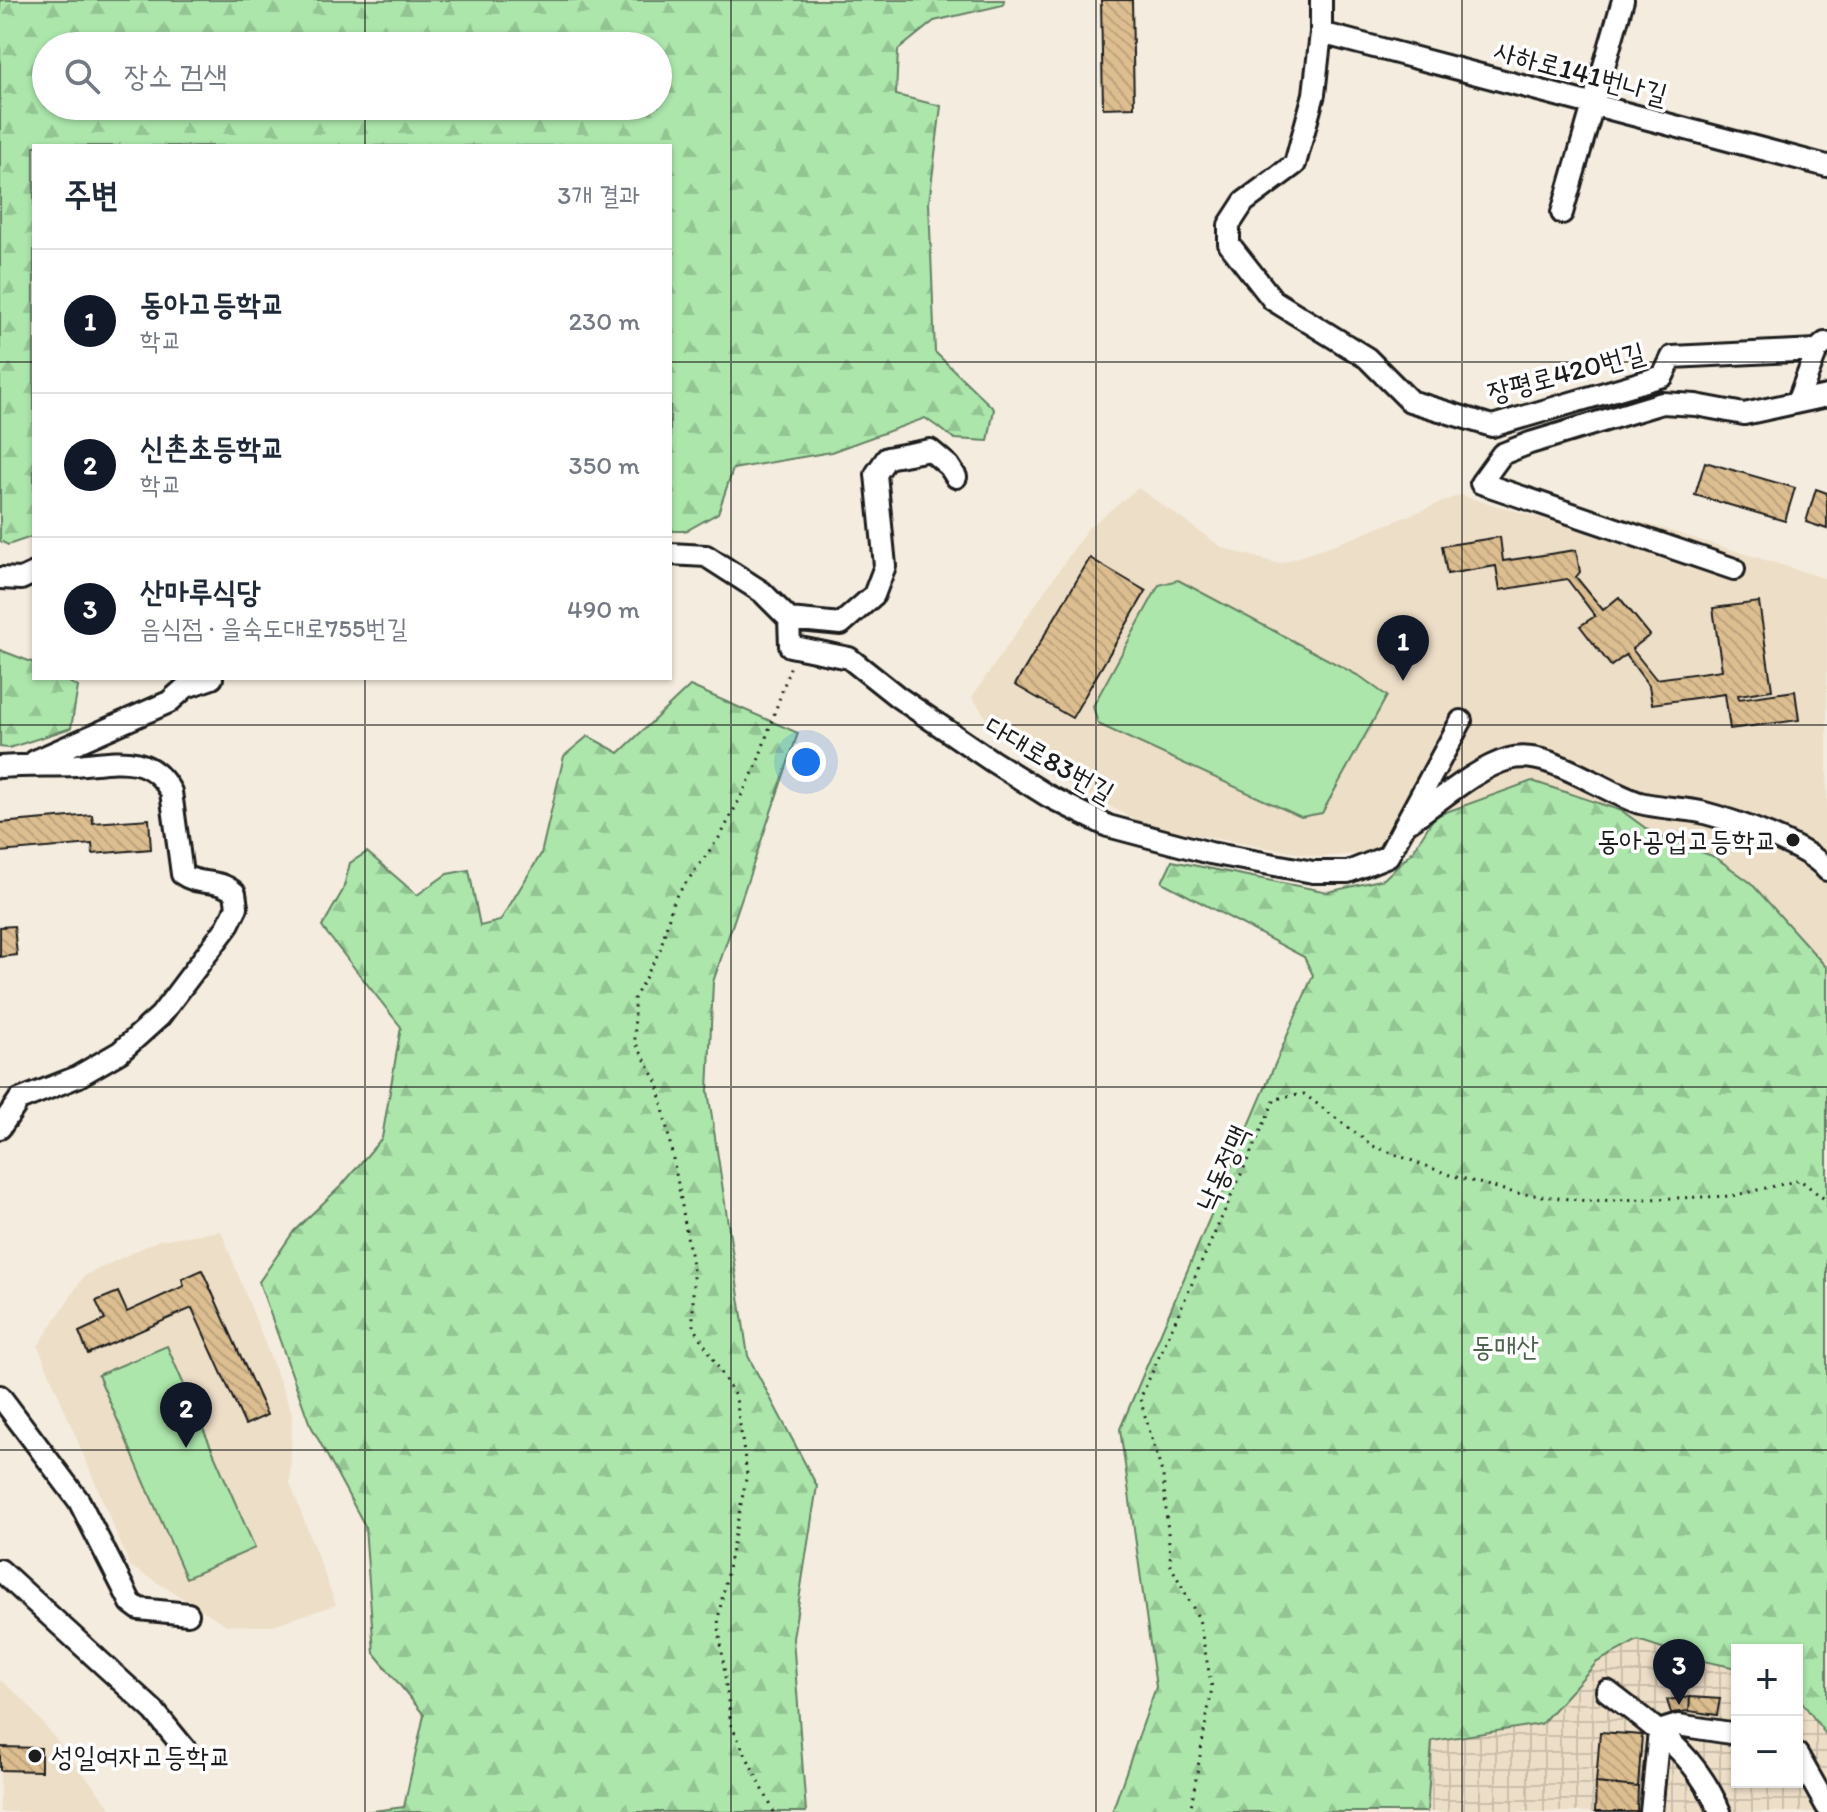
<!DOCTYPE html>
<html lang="ko">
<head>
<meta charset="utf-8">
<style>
  body { margin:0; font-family:Itim,"Poor Story",sans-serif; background:#f6f6f7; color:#1f2937 }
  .controls { position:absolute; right:24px; bottom:24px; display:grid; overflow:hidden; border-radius:0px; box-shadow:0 2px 6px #0004 }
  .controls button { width:72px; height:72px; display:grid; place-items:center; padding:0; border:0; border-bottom:2px solid #e0e1e3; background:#fff; color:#1f2937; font:40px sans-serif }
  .you { position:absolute; left:806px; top:762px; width:28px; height:28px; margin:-20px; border:6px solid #fff; border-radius:50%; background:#1a73e8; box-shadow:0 0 0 12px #1a73e833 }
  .badge { display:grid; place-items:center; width:52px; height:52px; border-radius:50%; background:#111827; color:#fff; font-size:26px; font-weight:700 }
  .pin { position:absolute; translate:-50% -66px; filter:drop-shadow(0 2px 4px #0008) }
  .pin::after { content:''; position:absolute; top:42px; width:28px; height:24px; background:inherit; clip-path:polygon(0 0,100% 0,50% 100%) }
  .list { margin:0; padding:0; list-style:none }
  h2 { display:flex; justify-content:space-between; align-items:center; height:104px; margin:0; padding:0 32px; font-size:34px }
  h2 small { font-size:26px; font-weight:400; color:#747a83 }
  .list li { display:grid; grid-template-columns:52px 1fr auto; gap:24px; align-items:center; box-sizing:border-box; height:144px; padding:0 32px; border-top:2px solid #e0e1e3 }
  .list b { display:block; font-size:30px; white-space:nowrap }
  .list p { margin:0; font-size:26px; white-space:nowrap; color:#747a83 }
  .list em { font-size:26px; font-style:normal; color:#747a83 }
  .icon { flex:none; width:44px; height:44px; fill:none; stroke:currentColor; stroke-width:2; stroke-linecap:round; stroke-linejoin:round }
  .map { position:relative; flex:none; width:1827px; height:1812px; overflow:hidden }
  .search { position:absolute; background:#fff; box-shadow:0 2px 6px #0004; left:32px; top:32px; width:640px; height:88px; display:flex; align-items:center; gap:20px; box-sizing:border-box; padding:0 28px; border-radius:44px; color:#747a83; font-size:30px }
  .panel { position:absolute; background:#fff; box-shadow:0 2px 6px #0004; left:32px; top:144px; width:640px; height:536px; border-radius:0px }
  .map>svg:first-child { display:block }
  .built { fill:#eddec7 }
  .industrial { fill:url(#industrial-grid) }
  .grass { fill:#ace6ab; stroke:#648164; stroke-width:2 }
  .forest { fill:url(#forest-firs); stroke:#648164; stroke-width:2; fill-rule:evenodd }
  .building { fill:url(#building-back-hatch); stroke:#1c1c1c; stroke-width:2 }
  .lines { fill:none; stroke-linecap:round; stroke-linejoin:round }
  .minor-casing { stroke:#1c1c1c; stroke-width:26 }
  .path { stroke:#1c1c1c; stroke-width:3; stroke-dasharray:2 6; stroke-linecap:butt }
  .minor { stroke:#fff; stroke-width:20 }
  .grid { fill:none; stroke:#1c1c1c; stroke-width:2; stroke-opacity:0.55 }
  .poi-dot { fill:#1c1c1c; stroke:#fff; stroke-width:3 }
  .labels { text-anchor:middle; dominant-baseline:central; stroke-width:7; stroke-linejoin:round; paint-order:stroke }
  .street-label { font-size:28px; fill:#1c1c1c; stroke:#fff }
  .poi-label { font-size:28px; fill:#1c1c1c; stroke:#fff; text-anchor:end }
  .park-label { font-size:28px; fill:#4e634e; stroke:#fff }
</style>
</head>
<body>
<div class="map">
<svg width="1827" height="1812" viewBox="0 0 1827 1812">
  <defs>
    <pattern id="industrial-grid" width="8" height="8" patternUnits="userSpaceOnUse" patternTransform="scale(2)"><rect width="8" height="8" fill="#eddec7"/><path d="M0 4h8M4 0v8" fill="none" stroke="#cbbeaa"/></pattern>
    <pattern id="forest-firs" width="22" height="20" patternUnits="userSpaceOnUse" patternTransform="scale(2)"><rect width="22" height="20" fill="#ace6ab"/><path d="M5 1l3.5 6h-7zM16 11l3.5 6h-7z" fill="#93c593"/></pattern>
    <pattern id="building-back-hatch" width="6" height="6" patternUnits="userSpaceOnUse" patternTransform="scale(2)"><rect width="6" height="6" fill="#dcbe90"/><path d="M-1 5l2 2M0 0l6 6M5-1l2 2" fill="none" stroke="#bca37c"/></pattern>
  </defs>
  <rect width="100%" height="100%" fill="#f4ecde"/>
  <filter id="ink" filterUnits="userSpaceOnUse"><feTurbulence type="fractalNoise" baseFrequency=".0125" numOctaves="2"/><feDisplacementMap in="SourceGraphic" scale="16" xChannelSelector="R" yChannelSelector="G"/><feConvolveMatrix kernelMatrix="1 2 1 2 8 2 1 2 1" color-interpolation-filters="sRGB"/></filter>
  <g filter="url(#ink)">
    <!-- built -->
    <path class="built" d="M1138,488L1223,548L1279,564L1358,536L1460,495L1561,524L1605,511L1827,579V968L1751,883L1715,857L1655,835L1622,811L1435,816L1402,851L1319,857L1147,826L1047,773L993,727L972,697L1088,528Z
      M221,1231L292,1413L290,1483L336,1605L269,1626L227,1625L130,1566L38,1346L84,1276L159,1240Z
      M0,1680L24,1700L114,1812H0Z"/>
    <!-- industrial -->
    <path class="industrial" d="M1638,1640L1698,1660L1737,1668V1782H1797V1695L1827,1736V1812H1427L1432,1741L1541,1724L1597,1662Z"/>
    <!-- grass -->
    <path class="grass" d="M1178,580L1361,677L1387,696L1322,813L1301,817L1098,724L1093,706L1159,585Z
      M167,1346L255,1548L186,1578L98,1375Z"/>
    <!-- forest -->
    <path class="forest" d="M0,0H1004L1003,5L934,21L898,50L896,95L941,106L929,203L935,352L994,409L988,441L955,439L925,418L831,452L733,469L718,513L686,531H670V146H34V536L8,545L0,541ZM658,46V106H46V46Z
      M0,650L34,663V678H62L78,687L71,728L9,748L0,747Z
      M690,686L798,733L713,982L708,1091L748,1356L817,1486L793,1638L806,1812H365L404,1807L424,1715L374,1653L365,1526L309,1422L259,1282L294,1231L342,1185L382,1138L401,1027L322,927L343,890L350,863L367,852L417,895L447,874L469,870L480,926L500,921L541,854L564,756L588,736L619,753Z
      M1532,781L1622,811L1655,835L1715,857L1751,883L1827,968V1736L1797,1695V1650H1737V1668L1699,1660L1638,1640L1597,1662L1541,1724L1432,1741L1427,1812H1112L1156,1687L1120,1429L1313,975L1304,957L1162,882L1172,861L1328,892L1384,879L1412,852L1435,816Z"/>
    <!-- building -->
    <path class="building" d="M1101,0H1132L1134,107L1103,108Z
      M1705,462L1795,488L1785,521L1695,495Z
      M1816,489L1827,493V529L1806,522Z
      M1500,537L1503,561L1576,550L1580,572L1576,577L1603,610L1619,597L1650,635L1632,649L1656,679L1722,670L1713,608L1759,602L1772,690L1738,695L1739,699L1795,691L1799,720L1730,729L1725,694L1652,704L1649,686L1626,655L1611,666L1580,626L1595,616L1567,579L1500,590L1496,566L1447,574L1442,546Z
      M1090,558L1146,591L1072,718L1015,685Z
      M92,815L93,823L149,819L151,849L93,854L92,844L0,852V823Z
      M14,926L17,955L0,957V927Z
      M202,1270L267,1415L245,1425L192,1308L88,1354L79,1332L105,1320L96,1301L118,1292L127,1312L184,1286L182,1279Z
      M1690,1697L1689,1711L1671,1713L1667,1700Z
      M1690,1697L1720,1699L1717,1715L1689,1711Z
      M1600,1732L1642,1735L1638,1787L1596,1783Z
      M0,1747L41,1748V1771L0,1770Z
      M1596,1783L1638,1787L1637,1812H1595Z"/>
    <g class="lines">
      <!-- minor casing -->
      <g class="minor-casing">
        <path id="minor" d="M1321,0V33L1314,94L1295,164L1244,202L1229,225V244L1273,300L1367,358L1410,401L1492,426L1663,376L1672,357L1817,350
          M1321,33L1827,166
          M1562,213L1623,0
          M1798,400L1817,350L1825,343
          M670,554L706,556L762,592L789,619L841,624L874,595L885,566L876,474L887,458L930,450L949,466L956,477
          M1734,569L1481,483L1502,454L1530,443L1662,403L1696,405L1744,414L1827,396
          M0,578L21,579L34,573
          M789,619L790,646L849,658L898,697L992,761L1048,796L1108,826L1210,853L1313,872H1348L1388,856L1461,721
          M35,761L169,702L186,687L212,678
          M0,767C25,765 51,766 76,765C114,762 149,751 171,792L182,874C200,887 217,877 235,893L237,907L227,927L160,1016L120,1052L77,1077L19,1100L0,1128
          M1410,821C1438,802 1476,768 1509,759C1549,748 1602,792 1640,803C1660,808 1681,808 1701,812C1732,820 1809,846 1827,870
          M0,1396L79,1501L131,1603L139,1609L188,1614
          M0,1570L154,1711L185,1749
          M1607,1691C1656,1729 1695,1753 1720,1812
          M1659,1731L1678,1725L1737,1734
          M1797,1754L1827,1807
          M1651,1812L1659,1731"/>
      </g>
      <!-- path -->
      <path class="path" d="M774,1812L731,1725L718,1619L747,1474L736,1398L693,1325V1271L680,1194L658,1083L635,1042L634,999L660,950L674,899L721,835L756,767L791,665
        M1190,1812L1212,1688L1199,1619L1171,1566L1163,1476L1140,1399L1275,1099L1304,1094L1373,1146L1450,1175L1515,1193L1588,1201L1732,1196L1800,1180L1827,1201"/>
      <!-- minor -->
      <use href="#minor" class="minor"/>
    </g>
  </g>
  <!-- grid -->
  <path class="grid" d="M365,0V46M731,0V1812M1096,0V1812M1462,0V1812M365,106V146M0,362H34M670,362H1827M365,678V1812M0,725H1827M0,1087H1827M0,1450H1827"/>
  <!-- markers -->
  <g class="poi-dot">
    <circle cx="1793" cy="840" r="8"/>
    <circle cx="35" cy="1756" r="8"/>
  </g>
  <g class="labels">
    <!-- street labels -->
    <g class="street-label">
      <text transform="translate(1581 72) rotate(15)">사하로141번나길</text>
      <text transform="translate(1566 372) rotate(-15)">장평로420번길</text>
      <text transform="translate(1050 759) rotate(30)">다대로83번길</text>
      <text transform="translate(1222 1168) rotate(-66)">낙동정맥</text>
    </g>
    <!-- poi labels -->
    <g class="poi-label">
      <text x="1777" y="840">동아공업고등학교</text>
      <text x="51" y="1756" text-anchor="start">성일여자고등학교</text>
    </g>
    <!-- park labels -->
    <g class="park-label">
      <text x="1505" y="1346">동매산</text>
    </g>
  </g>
</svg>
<div class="controls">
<button>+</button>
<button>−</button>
</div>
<div class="you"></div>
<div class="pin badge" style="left:1403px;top:681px">1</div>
<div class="pin badge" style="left:186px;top:1448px">2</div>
<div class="pin badge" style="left:1679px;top:1705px">3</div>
<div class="search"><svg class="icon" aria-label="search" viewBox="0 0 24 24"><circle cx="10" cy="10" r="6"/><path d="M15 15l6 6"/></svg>장소 검색</div>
<section class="panel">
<h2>주변<small>3개 결과</small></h2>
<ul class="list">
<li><span class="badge">1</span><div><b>동아고등학교</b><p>학교</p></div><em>230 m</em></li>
<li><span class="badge">2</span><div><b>신촌초등학교</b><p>학교</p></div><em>350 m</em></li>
<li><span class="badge">3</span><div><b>산마루식당</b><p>음식점 · 을숙도대로755번길</p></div><em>490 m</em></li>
</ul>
</section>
</div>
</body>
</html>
